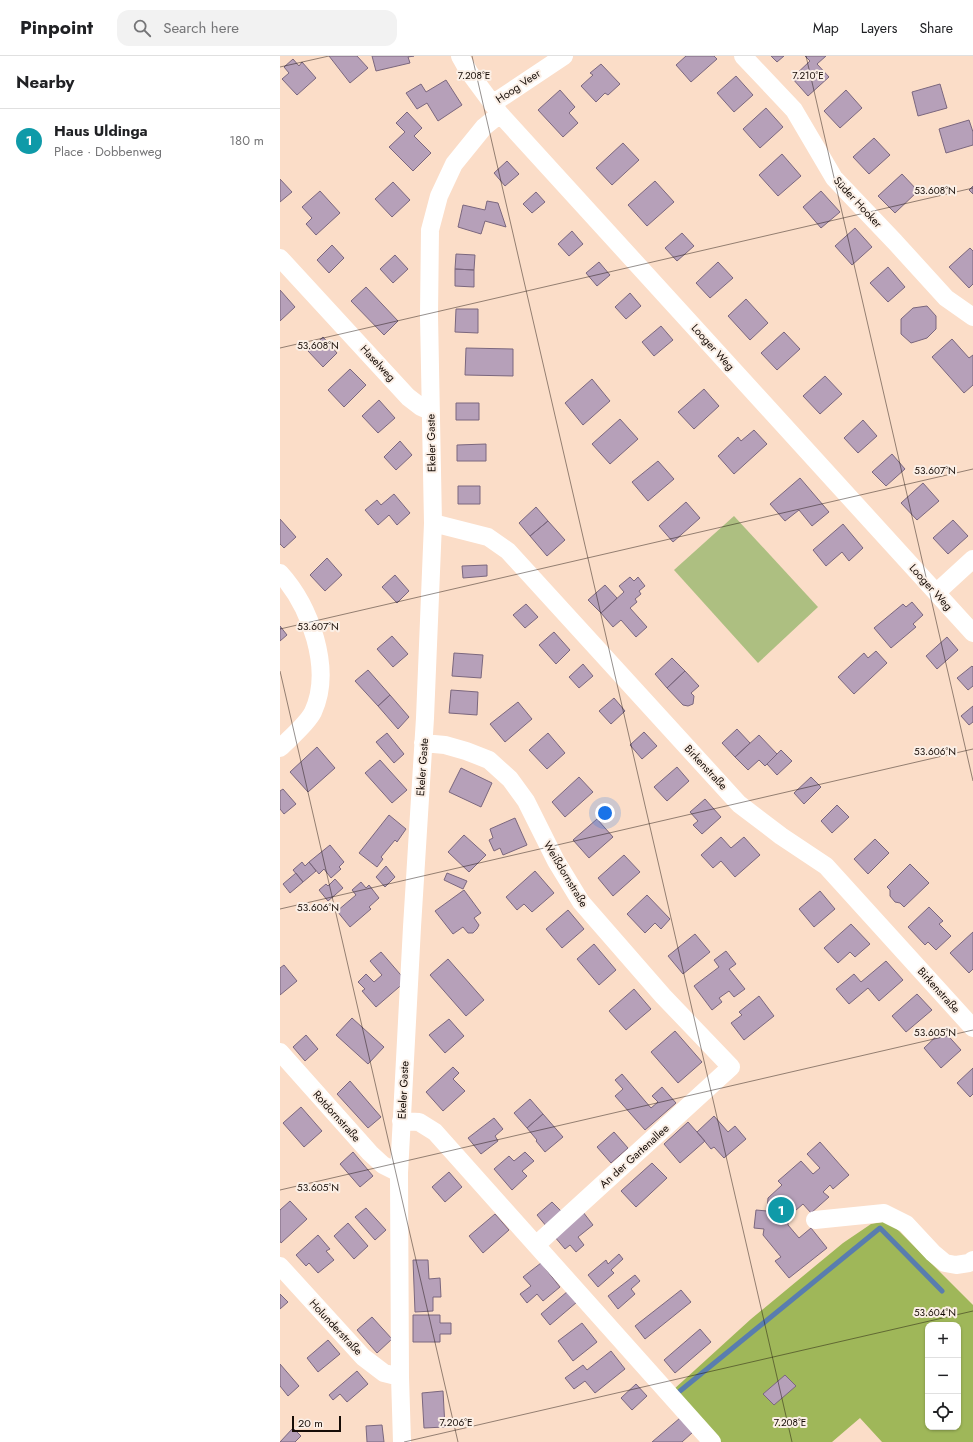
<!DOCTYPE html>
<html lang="en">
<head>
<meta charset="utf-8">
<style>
  body { margin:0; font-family:Jost,sans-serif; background:#f2f2f2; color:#202124 }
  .controls { position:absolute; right:12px; bottom:12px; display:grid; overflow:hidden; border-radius:8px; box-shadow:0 1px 3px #0004 }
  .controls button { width:36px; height:36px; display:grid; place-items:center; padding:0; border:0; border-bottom:1px solid #e0e0e0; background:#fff; color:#202124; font:20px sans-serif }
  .scale { position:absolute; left:12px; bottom:10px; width:49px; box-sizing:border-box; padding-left:4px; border:2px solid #160c06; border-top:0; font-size:11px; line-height:14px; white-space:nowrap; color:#160c06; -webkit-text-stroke:3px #fbefe6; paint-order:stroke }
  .you { position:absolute; left:325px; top:757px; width:14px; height:14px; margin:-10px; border:3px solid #fff; border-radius:50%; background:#1a73e8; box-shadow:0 0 0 6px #1a73e833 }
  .badge { display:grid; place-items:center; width:26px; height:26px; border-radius:50%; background:#9b3192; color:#fff; font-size:13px; font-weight:700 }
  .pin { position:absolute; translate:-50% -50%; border:2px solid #fff; box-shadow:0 1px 4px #0006 }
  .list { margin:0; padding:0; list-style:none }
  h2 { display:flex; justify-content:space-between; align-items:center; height:52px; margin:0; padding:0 16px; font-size:17px }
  h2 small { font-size:13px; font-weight:400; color:#757577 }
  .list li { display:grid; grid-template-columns:26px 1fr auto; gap:12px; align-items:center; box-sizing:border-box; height:64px; padding:0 16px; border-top:1px solid #e0e0e0 }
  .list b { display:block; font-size:15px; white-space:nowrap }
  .list p { margin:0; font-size:13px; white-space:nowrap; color:#757577 }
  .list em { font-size:13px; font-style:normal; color:#757577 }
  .icon { flex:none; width:22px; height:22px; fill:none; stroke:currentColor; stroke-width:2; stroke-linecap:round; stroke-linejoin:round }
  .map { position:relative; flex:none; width:693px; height:1386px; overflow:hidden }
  header { display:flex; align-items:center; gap:24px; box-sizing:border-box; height:56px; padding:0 20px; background:#fff; border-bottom:1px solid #e0e0e0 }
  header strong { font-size:19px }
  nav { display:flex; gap:22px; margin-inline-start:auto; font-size:14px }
  .search { width:280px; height:36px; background:#f2f2f2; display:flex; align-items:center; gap:10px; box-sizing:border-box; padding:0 14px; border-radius:12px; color:#757577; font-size:15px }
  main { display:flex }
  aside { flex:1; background:#fff }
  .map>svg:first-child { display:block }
  .green { fill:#adbf81 }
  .forest { fill:#9fb759; fill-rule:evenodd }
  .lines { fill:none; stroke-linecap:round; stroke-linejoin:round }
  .stream { stroke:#597daf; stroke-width:5 }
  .building { fill:#b6a0b9; stroke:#7b677e }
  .street { stroke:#fff; stroke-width:18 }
  .ticks { fill:none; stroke:#160c06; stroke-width:1; stroke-opacity:0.45 }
  .labels { text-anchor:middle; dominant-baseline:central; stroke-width:4; stroke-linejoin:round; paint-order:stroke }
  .street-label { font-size:11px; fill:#160c06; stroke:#fbefe6 }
  .ticks-label { font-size:10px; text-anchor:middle; fill:#160c06; stroke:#fbefe6; stroke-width:4; stroke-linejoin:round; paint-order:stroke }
</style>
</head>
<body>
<header>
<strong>Pinpoint</strong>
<div class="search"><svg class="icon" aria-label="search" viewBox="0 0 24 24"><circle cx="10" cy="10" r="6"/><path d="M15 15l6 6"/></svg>Search here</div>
<nav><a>Map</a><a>Layers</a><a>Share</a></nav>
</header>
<main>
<aside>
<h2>Nearby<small></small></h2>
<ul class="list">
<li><span class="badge" style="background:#0f9aa8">1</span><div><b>Haus Uldinga</b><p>Place · Dobbenweg</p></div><em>180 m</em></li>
</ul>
</aside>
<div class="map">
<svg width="693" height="1386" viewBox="0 0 693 1386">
  <rect width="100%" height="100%" fill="#fbddc8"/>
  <!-- green -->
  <path class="green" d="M454,460L538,551L478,607L394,514Z"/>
  <!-- forest -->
  <path class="forest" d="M609,1165L693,1249V1386H602L580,1362L552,1386H436L393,1334L471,1263L563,1187L591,1168ZM648,1269H678V1371H648Z"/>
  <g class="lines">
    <!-- stream -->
    <path class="stream" d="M400,1335L600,1172L662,1235"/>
  </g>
  <!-- building -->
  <path class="building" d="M49,0H77L88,12L70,27Z
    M92,0H134L128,1L130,7L96,15Z
    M406,0H434L437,3L411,26L396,9Z
    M491,0H504L497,6Z
    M525,0H546L537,8L549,21L528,40L512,22L530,5Z
    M13,3L19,10L22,6L36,22L17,39L2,23L9,17L4,11Z
    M321,8L340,28L328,39L325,37L316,46L301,30L313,19L310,17Z
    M456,20L473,39L454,56L437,37Z
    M166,24L182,49L158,65L147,47L137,53L126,37L141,28L146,36Z
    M660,28L667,52L638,60L632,36Z
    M280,34L295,51L289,57L298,67L283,81L258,54Z
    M566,34L582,52L560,72L544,55Z
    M486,52L503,71L480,92L463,73Z
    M127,56L142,72L134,80L151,97L133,115L109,91L125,76L116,67Z
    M689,64L693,76V89L666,97L659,73Z
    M594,82L610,99L589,118L573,101Z
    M343,87L359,104L332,129L316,112Z
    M502,98L521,120L498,140L479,119Z
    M227,105L239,118L225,130L214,117Z
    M622,118L638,135L615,157L598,140Z
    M0,123L12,136L0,146Z
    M375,125L394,146L367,170L348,149Z
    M113,126L130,144L112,161L95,143Z
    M693,130V138L689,134Z
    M40,135L60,157L36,179L26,168L32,162L22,151Z
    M541,135L560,156L541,172L523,151Z
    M256,136L265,146L252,157L243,148Z
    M207,145L218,147L226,171L205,165L201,178L178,171L183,149L205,154Z
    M575,172L592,191L572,209L555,190Z
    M292,175L303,188L289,200L278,188Z
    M402,177L414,190L397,205L385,192Z
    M52,189L64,202L49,217L37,204Z
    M690,192L693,195V228L689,232L669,211Z
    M176,198L195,199L194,214L175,213Z
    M115,199L128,213L113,227L100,213Z
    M319,206L330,219L317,230L306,217Z
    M438,206L453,222L430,242L416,227Z
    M608,211L625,231L608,246L590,227Z
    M175,213L194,214V231L175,230Z
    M86,231L118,265L104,279L71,245Z
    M0,234L15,251L0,265Z
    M350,237L361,250L346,263L335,251Z
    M466,243L488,267L470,284L448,260Z
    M647,250L656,260V273L647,282L631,287L621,278V263L633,252Z
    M176,253H198V277L175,276Z
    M381,270L393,284L374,300L362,286Z
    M504,276L520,293L497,314L481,297Z
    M43,281L57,297L43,311L28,295Z
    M672,283L689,302L693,299V329L684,337L652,301Z
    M186,292L233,293V320L185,319Z
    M70,313L86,329L64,351L48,334Z
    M545,320L562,338L540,358L523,340Z
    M312,323L330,345L303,369L285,347Z
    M424,333L439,350L414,373L398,356Z
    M99,344L115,362L98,377L82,360Z
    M176,347H199V364H176Z
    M340,363L358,383L330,408L312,388Z
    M583,364L597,380L578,397L564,382Z
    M474,374L487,388L454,418L438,400L458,381L461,385Z
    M120,385L132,399L116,414L104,401Z
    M206,388V405H177V389Z
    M612,398L625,413L606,430L592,416Z
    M378,405L394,423L368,445L352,426Z
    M520,422L549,456L532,470L519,454L505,465L490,448Z
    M643,427L659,445L637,464L621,447Z
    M178,430H200V448H178Z
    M114,438L130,457L117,469L109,459L98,469L85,454L97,444L101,449Z
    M406,446L420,462L393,486L379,470Z
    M256,451L268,465L250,480L239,467Z
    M0,463L16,481L4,492L0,488Z
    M673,464L688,480L668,498L653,482Z
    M268,465L285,484L267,500L250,480Z
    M563,468L583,492L569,505L562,496L546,510L533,494Z
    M47,502L62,519L45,535L30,519Z
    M207,509V520L183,522L182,510Z
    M115,519L129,535L117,547L102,531Z
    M350,521L354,525L358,521L365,530L359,535L361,538L355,543L357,546L350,552L367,571L356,581L341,564L333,571L321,557L344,536L339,530Z
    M325,529L337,542L321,557L308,544Z
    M632,546L643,559L633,568L636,571L611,592L594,572L623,548L626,551Z
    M246,548L258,561L245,572L233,559Z
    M0,570L7,579L0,585Z
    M274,576L290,594L276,608L259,589Z
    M112,580L128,598L113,611L97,593Z
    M667,581L678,594L657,613L646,600Z
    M596,595L607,607L574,638L558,621L584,597L588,602Z
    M174,597L203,599L201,622L172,620Z
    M392,602L405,615L387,632L375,618Z
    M303,608L313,620L299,632L289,621Z
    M692,610L693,611V630L688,634L677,622Z
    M88,614L110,639L98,650L75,625Z
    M405,615L419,630L411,637L414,640L413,648L408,650L403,649L387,632Z
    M171,634L198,636L197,659L169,657Z
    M110,639L129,661L118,673L98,650Z
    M334,642L345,655L331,668L319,655Z
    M238,646L252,663L225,686L210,668Z
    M693,650V666L689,669L681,660Z
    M457,673L470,687L455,701L442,687Z
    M364,676L377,690L362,703L350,689Z
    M107,677L124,698L114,707L96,686Z
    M268,677L285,697L267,713L249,694Z
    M479,679L497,698L485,710L479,704L468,714L455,701Z
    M37,691L55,712L28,736L10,716Z
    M501,694L512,705L497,719L487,708Z
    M100,704L127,734L112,747L85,717Z
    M397,711L409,725L387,745L374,731Z
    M181,712L212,727L201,751L169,736Z
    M299,721L313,736L285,761L272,746Z
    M531,721L541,731L524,748L514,737Z
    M3,733L16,748L4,758L0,753V735Z
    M425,743L441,761L422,778L413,769L418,765L410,756Z
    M557,749L569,761L552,777L541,765Z
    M109,759L126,773L117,786L115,784L101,801L103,803L97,811L79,797Z
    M235,762L247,789L223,799L220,792L214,795L209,784L213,782L210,773Z
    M317,763L333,781L309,802L293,784Z
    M184,779L206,799L189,816L168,796Z
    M441,781L451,792L464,781L480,799L455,821L441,805L433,812L421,799Z
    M595,783L609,797L588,818L574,803Z
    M50,789L64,806L59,811L61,813L51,822L44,813L39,818L29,806Z
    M344,799L360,816L333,840L318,822Z
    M22,806L25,810L29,806L36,815L23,826L13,814Z
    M630,808L649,827L624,851L620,847L615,846L610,840V834L607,831Z
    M106,810L115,821L105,831L96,821Z
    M255,815L274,837L252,856L244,848L237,854L226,841Z
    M16,817L23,826L10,837L3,828Z
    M167,817L187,825L183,833L164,824Z
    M55,823L63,832L48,845L39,834L46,828L48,830Z
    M81,826L86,832L89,829L99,842L89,851L91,853L70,871L57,855L76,839L72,834Z
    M184,834L201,857L194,862L199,869L197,873L193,877H188L183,871L173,878L155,855Z
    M540,835L555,853L534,871L519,853Z
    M367,839L390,863L381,873L375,867L365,877L347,858Z
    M649,851L663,865L659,868L671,880L656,894L648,886L645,889L628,871Z
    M288,854L304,873L282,892L266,873Z
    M571,868L590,888L575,901L570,896L558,907L544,892Z
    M693,876V913L689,917L670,897Z
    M415,878L430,896L403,918L388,900Z
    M314,888L336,914L319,929L297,903Z
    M446,895L456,908L449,913L465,933L454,941L449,935L439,942L442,946L432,954L414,930L439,911L434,904Z
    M101,896L126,925L96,951L82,935L85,933L78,926L86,918L94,926L102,919L90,905Z
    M168,903L204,944L186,960L150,919Z
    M606,905L623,924L599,945L588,932L569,948L556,933L574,918L581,926Z
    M4,909L17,925L0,939V912Z
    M354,933L371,953L346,974L329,955Z
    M637,938L652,954L626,976L612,960Z
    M479,940L494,960L464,984L451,967L462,959L459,956Z
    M72,962L104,991L88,1008L56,979Z
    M169,963L184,980L165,997L149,979Z
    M663,974L681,994L661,1012L644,992Z
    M395,975L422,1006L398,1027L371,996Z
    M26,979L38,993L25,1005L13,991Z
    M173,1011L179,1017L173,1023L185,1035L163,1055L146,1036Z
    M693,1012V1038L690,1041L677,1027Z
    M342,1018L371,1052L378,1046L372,1040L382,1031L396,1047L365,1074L335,1040L343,1033L335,1024Z
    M70,1025L101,1061L88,1072L57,1038Z
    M250,1043L263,1058L247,1072L234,1057Z
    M21,1051L42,1075L24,1091L3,1067Z
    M263,1058L283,1081L265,1096L256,1085L257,1084L247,1072Z
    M434,1060L448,1076L455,1070L466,1083L444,1102L434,1091L431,1093L417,1076Z
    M214,1062L223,1073L215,1080L218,1085L201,1098L188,1082Z
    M408,1066L425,1085L400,1107L384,1088Z
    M334,1076L348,1092L331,1107L317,1091Z
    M540,1086L569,1119L553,1133L550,1129L543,1136L549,1141L531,1157L523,1148L508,1161V1169L519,1182L531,1172L547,1192L509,1222L495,1205L501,1201L483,1179L484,1173L474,1172L476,1154L487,1155L488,1142L502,1129L498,1125L521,1105L533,1118L540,1112L527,1098Z
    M73,1096L93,1120L80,1131L60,1108Z
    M245,1096L254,1105L242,1115L247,1120L232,1134L214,1113L229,1100L234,1105Z
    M372,1107L387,1122L356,1151L341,1135Z
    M169,1116L182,1131L165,1146L152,1131Z
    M10,1145L27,1163L1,1187L0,1185V1154Z
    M272,1146L283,1157L267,1171L257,1159Z
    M86,1152L106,1174L95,1184L75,1161Z
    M303,1156L313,1169L298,1181L304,1189L296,1196L290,1189L285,1193L274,1180Z
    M215,1158L229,1174L203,1197L189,1180Z
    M68,1167L88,1190L74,1203L54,1180Z
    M38,1179L50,1193L46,1195L54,1204L38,1217L29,1207L26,1210L16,1199Z
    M339,1198L343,1203L331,1214L334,1217L318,1231L308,1219L326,1204L328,1208Z
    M133,1204H148L149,1223L160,1222L161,1241H153V1255L135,1256Z
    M261,1207L280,1231L263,1245L257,1238L247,1247L240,1238L251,1230L243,1221Z
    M355,1219L360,1225L351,1233L355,1238L338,1253L328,1240Z
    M401,1234L411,1246L365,1283L355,1270Z
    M288,1235L297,1246L270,1269L261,1258Z
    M0,1238L8,1246L0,1253Z
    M133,1259H160V1267H171V1278H160V1286H133Z
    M92,1261L112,1283L97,1297L77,1274Z
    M302,1267L317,1286L293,1305L278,1285Z
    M420,1273L431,1286L395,1317L384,1304Z
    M48,1284L60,1298L38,1316L27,1302Z
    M331,1295L345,1313L315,1337L305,1325L294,1333L285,1322L303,1309L307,1314Z
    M0,1308L19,1330L8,1340L0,1330Z
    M77,1315L88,1328L67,1346L60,1338L53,1344L49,1339Z
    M505,1319L516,1330L494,1349L483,1338Z
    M356,1328L367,1340L352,1354L341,1342Z
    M163,1335L165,1371L144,1372L142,1337Z
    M400,1362L413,1376L402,1386H372Z
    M102,1369L104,1386H87L86,1370Z
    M13,1372L21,1380L15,1386H0Z"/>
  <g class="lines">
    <!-- street -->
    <path class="street" d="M180,0L189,16L220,58L693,577
      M463,0L514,54L554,122L615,186L666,242L693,261
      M212,48L284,0
      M0,202L128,341L141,351L150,355
      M153,467L208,481L228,495L459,748L501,780L546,810L693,972
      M0,517C30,550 53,613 33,656C27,668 10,682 0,692
      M657,536L693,503
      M143,687L165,689L186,695L209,704L230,723L246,745L276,805L301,846L383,940L451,1011L256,1189
      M0,996L90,1097L103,1109L119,1117
      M121,1065L139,1066L155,1076L432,1386
      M535,1164L604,1157L626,1168L653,1197L665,1207L676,1209L689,1207L693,1204
      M0,1210L83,1301L104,1317L120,1321
      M122,1386L120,1321L119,1117L132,871L145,662L153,467L149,259L150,174L159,140L174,108L204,71L220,58"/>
  </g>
  <!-- ticks -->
  <path class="ticks" d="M192,0L512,1386M526,0L693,725M0,11L49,0M0,292L693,132M0,573L693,413M0,615L178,1386M0,853L693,693M0,1134L693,974M124,1386L693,1255"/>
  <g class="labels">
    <!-- street labels -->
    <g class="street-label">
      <text transform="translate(238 30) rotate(-34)">Hoog Veer</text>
      <text transform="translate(578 146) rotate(47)">Süder Hooker</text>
      <text transform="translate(433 291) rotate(48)">Looger Weg</text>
      <text transform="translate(98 307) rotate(47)">Haselweg</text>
      <text transform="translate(151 387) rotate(-91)">Ekeler Gaste</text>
      <text transform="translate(651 531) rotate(48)">Looger Weg</text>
      <text transform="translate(142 711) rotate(-86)">Ekeler Gaste</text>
      <text transform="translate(426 711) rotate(47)">Birkenstraße</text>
      <text transform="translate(286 818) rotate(59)">Weißdornstraße</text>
      <text transform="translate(659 934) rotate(48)">Birkenstraße</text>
      <text transform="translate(123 1034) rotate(-87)">Ekeler Gaste</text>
      <text transform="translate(57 1060) rotate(48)">Rotdornstraße</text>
      <text transform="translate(354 1100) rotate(-42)">An der Gartenallee</text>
      <text transform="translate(56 1271) rotate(47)">Holunderstraße</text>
    </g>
  </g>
  <g class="ticks-label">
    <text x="194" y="23">7.208°E</text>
    <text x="528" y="23">7.210°E</text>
    <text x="655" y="138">53.608°N</text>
    <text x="38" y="293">53.608°N</text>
    <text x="655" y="418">53.607°N</text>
    <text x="38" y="574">53.607°N</text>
    <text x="655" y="699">53.606°N</text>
    <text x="38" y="855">53.606°N</text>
    <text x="655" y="980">53.605°N</text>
    <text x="38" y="1135">53.605°N</text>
    <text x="655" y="1260">53.604°N</text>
    <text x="176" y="1370">7.206°E</text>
    <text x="510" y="1370">7.208°E</text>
  </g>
</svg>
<div class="controls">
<button>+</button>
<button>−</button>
<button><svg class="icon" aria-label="locate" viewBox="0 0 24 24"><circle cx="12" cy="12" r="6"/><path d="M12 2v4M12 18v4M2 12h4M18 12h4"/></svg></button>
</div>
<div class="scale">20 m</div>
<div class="you"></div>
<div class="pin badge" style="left:501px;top:1154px;background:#0f9aa8">1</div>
</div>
</main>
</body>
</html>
